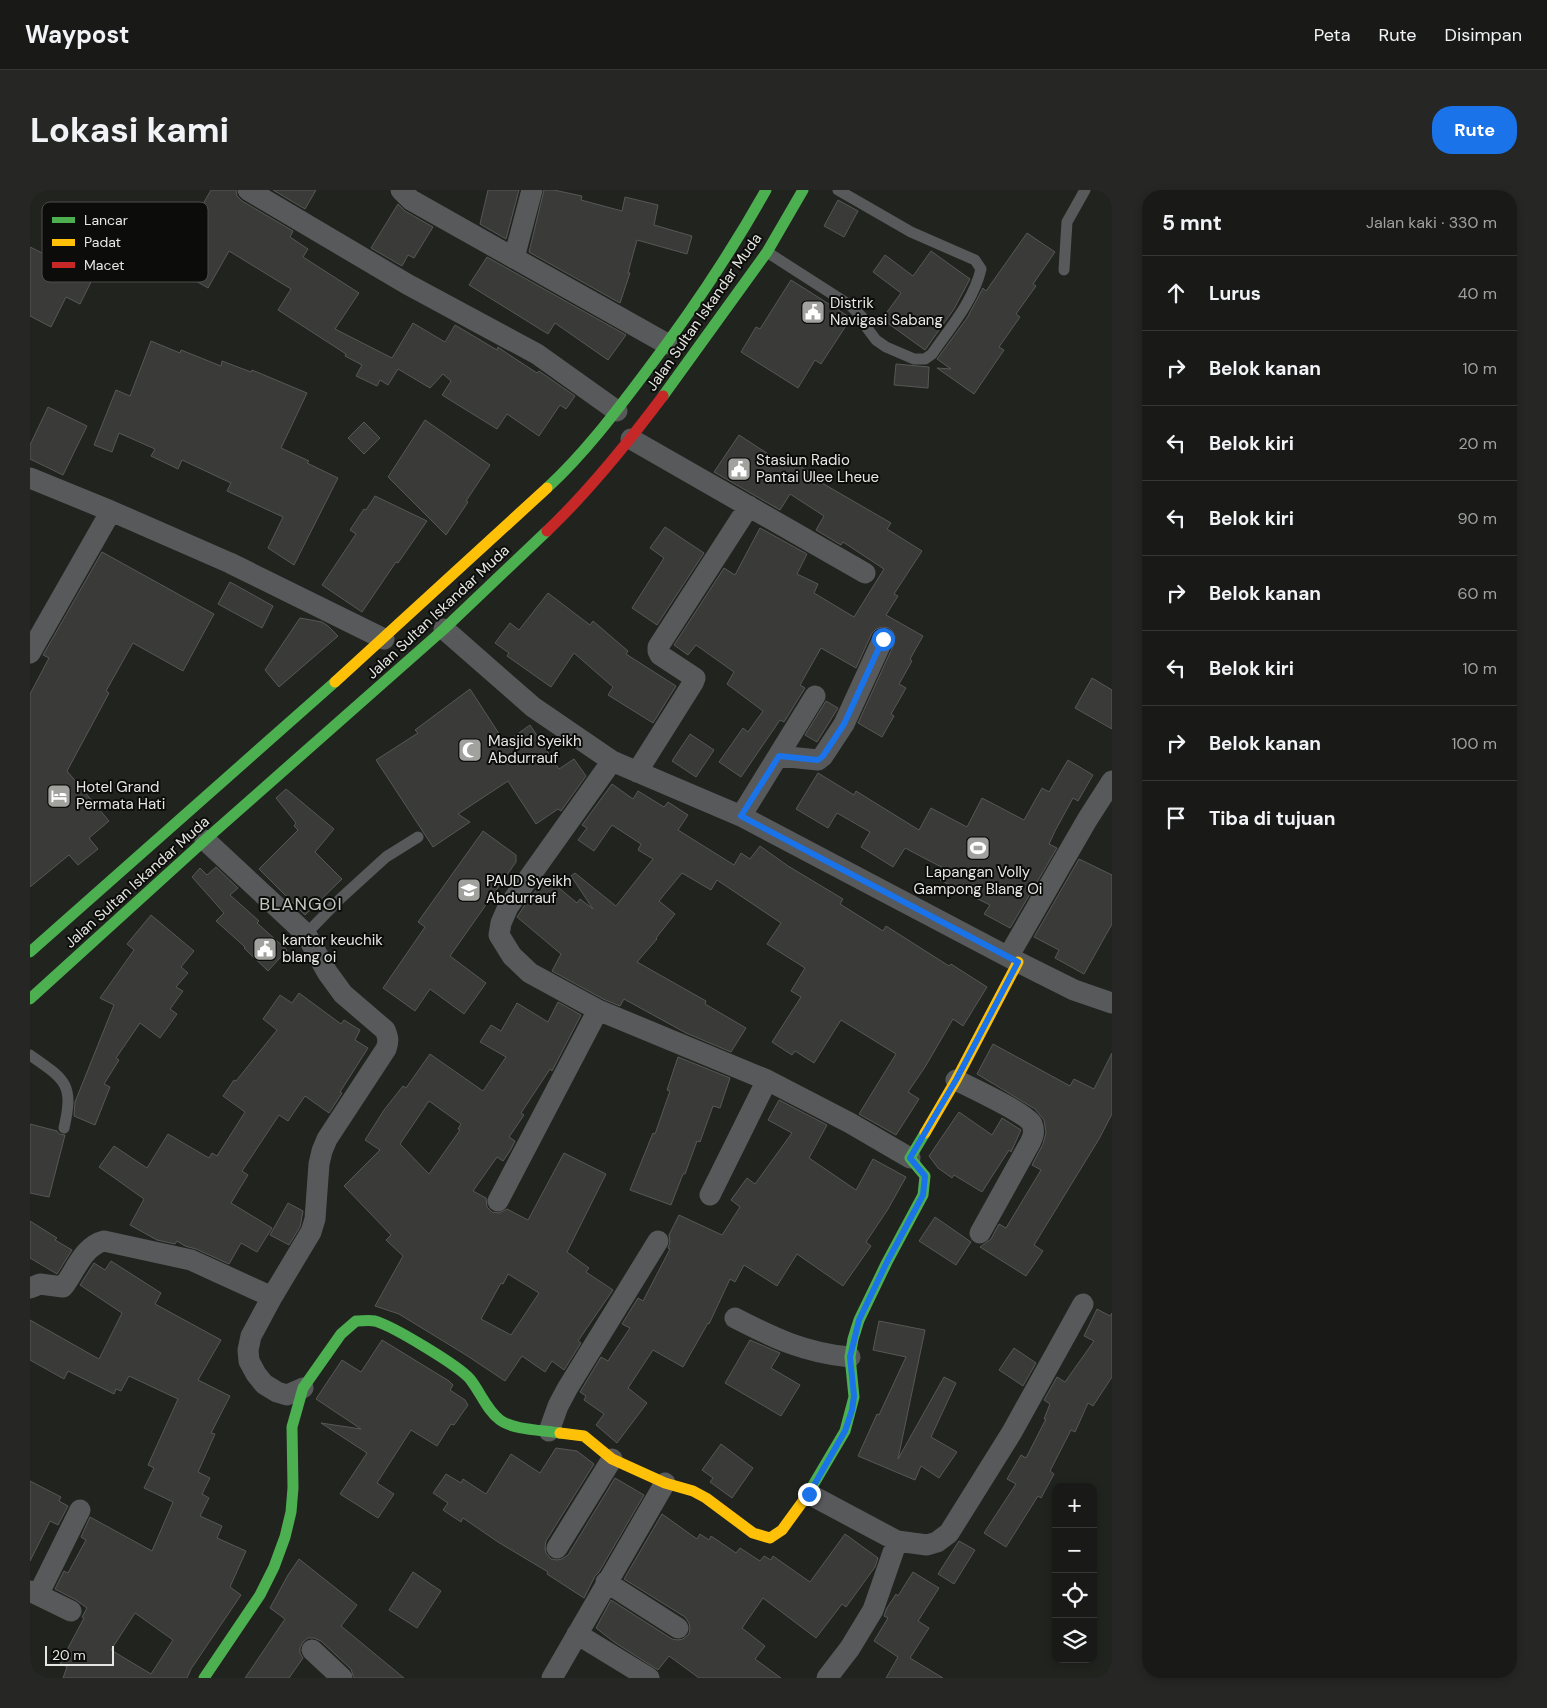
<!DOCTYPE html>
<html lang="id">
<head>
<meta charset="utf-8">
<style>
  body { margin:0; font-family:"DM Sans",sans-serif; background:#262724; color:#f1f3f6 }
  .controls { position:absolute; right:15px; bottom:15px; display:grid; overflow:hidden; border-radius:10px; box-shadow:0 2px 8px #0003 }
  .controls button { width:45px; height:45px; display:grid; place-items:center; padding:0; border:0; border-bottom:1px solid #373836; background:#191a17; color:#f1f3f6; font:25px sans-serif }
  .scale { position:absolute; left:15px; bottom:12px; width:69px; box-sizing:border-box; padding-left:5px; border:2px solid #e6e7e3; border-top:0; font-size:14px; line-height:18px; white-space:nowrap; color:#e6e7e3; -webkit-text-stroke:4px #0c0d0a; paint-order:stroke }
  .stop { position:absolute; width:15px; height:15px; margin:-11px; border:4px solid #1a73e8; border-radius:50%; background:#fff }
  .stop.end { background:#1a73e8; border-color:#fff; box-shadow:0 1px 5px #0008 }
  .list { margin:0; padding:0; list-style:none }
  h2 { display:flex; justify-content:space-between; align-items:center; height:65px; margin:0; padding:0 20px; font-size:21px }
  h2 small { font-size:16px; font-weight:400; color:#9fa1a1 }
  .list li { display:grid; grid-template-columns:32px 1fr auto; gap:15px; align-items:center; box-sizing:border-box; height:75px; padding:0 20px; border-top:1px solid #373836 }
  .list b { display:block; font-size:19px; white-space:nowrap }
  .list em { font-size:16px; font-style:normal; color:#9fa1a1 }
  .icon { flex:none; width:28px; height:28px; fill:none; stroke:currentColor; stroke-width:2; stroke-linecap:round; stroke-linejoin:round }
  .map { position:relative; flex:none; width:1082px; height:1488px; overflow:hidden; border-radius:20px }
  header { display:flex; align-items:center; gap:30px; box-sizing:border-box; height:70px; padding:0 25px; background:#191a17; border-bottom:1px solid #373836 }
  header strong { font-size:24px }
  nav { display:flex; gap:28px; margin-inline-start:auto; font-size:18px }
  .intro { display:flex; align-items:center; justify-content:space-between; box-sizing:border-box; height:120px; padding:0 30px }
  h1 { margin:0; font-size:35px }
  .button { padding:12px 22px; border-radius:20px; background:#1a73e8; color:#fff; font-size:18px; font-weight:700 }
  main { display:flex; gap:30px; padding:0 30px }
  aside { flex:1; background:#191a17; border-radius:20px; box-shadow:0 2px 8px #0003 }
  .map>svg:first-child { display:block }
  .building { fill:#3a3b39; stroke:#575855; fill-rule:evenodd }
  .lines { fill:none; stroke-linecap:round; stroke-linejoin:round }
  .lane { stroke:#57595b; stroke-width:11 }
  .street { stroke:#57595b; stroke-width:21 }
  .fast { stroke:#4caf50; stroke-width:11 }
  .slow { stroke:#ffc107; stroke-width:11 }
  .jam { stroke:#c62828; stroke-width:11 }
  .route { stroke:#1a73e8; stroke-width:6 }
  .labels { text-anchor:middle; dominant-baseline:central; stroke-width:4; stroke-linejoin:round; paint-order:stroke }
  .poi-label { font-size:15px; fill:#e6e7e3; stroke:#0c0d0a; text-anchor:start }
  .street-label { font-size:15px; fill:#e6e7e3; stroke:#0c0d0a }
  .quarter-label { font-size:18px; letter-spacing:1px; fill:#c5c8c0; stroke:#0c0d0a }
  .key { fill:#0c0d0a; stroke:#4d4e4b; stroke-width:1 }
  .key-label { font-size:14px; fill:#e6e7e3 }
</style>
</head>
<body>
<header>
<strong>Waypost</strong>
<nav><a>Peta</a><a>Rute</a><a>Disimpan</a></nav>
</header>
<div class="intro"><h1>Lokasi kami</h1><a class="button">Rute</a></div>
<main>
<div class="map">
<svg width="1082" height="1488" viewBox="0 0 1082 1488">
  <rect width="100%" height="100%" fill="#21231f"/>
  <!-- building -->
  <path class="building" d="M181,0H206L207,6L212,11L263,41L260,47L278,59L273,67L329,103L305,139L362,168L383,133L415,152L425,135L467,160L468,157L472,160L507,183L509,181L545,206L536,219L530,215L509,246L477,224L467,239L412,205L421,191L413,184L400,198L368,179L358,195L350,190L347,196L326,186L332,175L315,166L316,164L248,120L261,99L199,61L178,98L138,75Z
    M243,0H286L275,19Z
    M458,0H489L476,49L450,34Z
    M514,0H524L552,6L551,10L592,21L595,7L628,15L624,35L662,46L657,64L607,50L598,83H600L590,113L499,62Z
    M808,10L828,21L814,47L794,36Z
    M368,14L375,21L403,37L384,68L378,65L372,76L341,58Z
    M997,43L1025,62L1003,94L1006,96L986,124L990,127L969,157L974,160L944,204L907,178L921,179L907,169L937,128L953,98L956,101Z
    M0,57L63,88L50,114L36,107L21,137L0,126Z
    M901,61L940,89L924,119L895,160L852,129L871,103L843,82L855,65L883,86Z
    M457,67L596,145L578,170L525,133L518,144L439,95Z
    M761,90L821,128L791,174L785,170L768,198L711,162L726,137L730,139Z
    M121,151L150,163L151,160L191,176L192,171L221,182L222,180L277,203L251,258L279,271L277,273L308,288L264,375L238,358L253,327L197,301L201,293L152,270L148,279L121,266L125,259L89,243L82,262L64,255L86,200L100,206Z
    M866,174L899,177L898,198L864,195Z
    M18,217L57,236L33,285L0,269V255Z
    M395,230L460,275L436,311L438,312L416,345L358,287Z
    M334,232L350,248L334,264L318,248Z
    M709,245L752,273L756,267L793,291L792,293L861,333L857,339L892,361L864,404L868,406L856,425L893,446L880,469L882,471L869,494L876,498L861,524L864,526L852,547L828,533L864,454L865,447L863,442L859,438L852,437L846,439L842,443L826,478L791,458L770,495L775,498L754,532L750,530L711,587L689,572L713,538L718,542L733,521L697,494L704,482L666,455L658,465L644,455L694,378L705,385L730,338L777,364L767,384L788,394L784,403L824,427L854,379L813,352L811,355L786,340L794,326L760,304L750,320L684,282Z
    M345,306L397,331L368,373L366,372L332,422L292,395L326,344L320,340L334,319L336,320Z
    M635,337L674,363L627,435L602,418L634,368L620,358Z
    M72,362L184,424L153,481L103,453L76,501L79,503L37,581L79,631L59,648L68,659L48,675L39,665L0,697V504L19,468L13,465Z
    M200,392L243,416L232,438L188,414Z
    M518,403L560,435L563,431L598,461L596,464L646,496L623,533L578,505L583,497L544,463L521,497L477,466L479,463L465,453L480,433L489,440Z
    M270,428L292,432L298,436L308,446L249,497L235,480Z
    M1062,488L1082,500V539L1045,518Z
    M440,499L475,553L500,535L529,579L544,569L556,586L531,621L528,619L506,634L478,591L428,624L440,632L403,657L346,570L388,543L385,540Z
    M796,511L808,518L787,552L775,545Z
    M660,544L684,560L666,587L642,571Z
    M1038,570L1063,585L1048,611L1043,608L1025,641L1019,654L1027,658L980,738L954,724L960,715L910,690L915,679L875,658L863,677L831,657L840,642L807,623L798,638L766,619L788,583L824,605L826,601L889,640L901,618L937,637L952,608L994,630L1012,598L1019,602Z
    M582,594L603,609L608,601L634,617L638,612L658,625L648,640L704,675L711,663L720,669L730,656L758,676L813,709L810,714L853,741L856,736L919,776L921,774L957,797L933,836L923,829L895,877L878,902L889,909L866,945L829,924L866,864L811,830L784,873L765,861L762,865L742,852L771,807L761,801L775,778L737,754L751,733L687,690L681,700L652,683L629,711L645,724L626,748L627,749L607,772L676,811L675,814L716,838L701,862L656,843L594,809L590,816L573,809L522,781L531,764L487,727L500,707L517,688L547,713L550,709L563,719L541,686L545,683L586,716L623,669L608,660L611,654L582,635L564,661L548,650L557,638L552,635Z
    M256,599L304,639L285,662L312,689L275,725L229,679L268,640L264,636L266,633L246,608Z
    M453,641L486,665V672L420,766L456,793L434,824L400,799L385,821L353,798L395,737L388,732Z
    M1049,669L1082,685V734L1054,784L1025,768L1029,760L1004,747Z
    M186,677L208,698L200,705L229,731L227,733L257,760L238,781L214,758L215,757L186,731L194,723L162,687L170,678L177,685Z
    M121,725L164,761L151,777L158,783L146,797L153,801L140,819L147,824L130,848L110,833L86,868L89,870L74,894L80,897L65,935L44,926L45,912L84,815L70,808L104,760L97,754Z
    M269,803L311,834L314,830L330,840L325,850L338,858L310,902L312,903L299,923L275,906L258,931L249,925L212,981L218,985L201,1013L242,1038L227,1062L211,1053L199,1074L166,1059L155,1056L147,1051L145,1054L127,1050L100,1035L114,1009L69,977L84,956L117,978L138,944L179,968L182,963L187,966L215,922L193,906L204,890L206,891L247,840L233,829L250,805L262,813Z
    M528,812L551,825L522,881L520,879L491,923L494,925L479,947L485,951L480,961L473,971L467,967L443,1001L456,1008L457,1017L462,1022L469,1023L477,1019L498,1030L534,963L576,984L537,1062L559,1078L556,1082L583,1100L548,1151L551,1153L534,1180L522,1171L515,1182L492,1166L475,1191L436,1165L369,1124L345,1116L373,1066L356,1050L361,1045L314,996L350,960L335,950L354,920L373,896L376,898L400,864L453,901L476,867L450,852L461,835L471,841L487,813L518,832ZM399,911L431,934L428,939L430,940L399,984L370,954ZM478,1084L509,1103L481,1145L451,1129L471,1093L473,1094Z
    M963,854L1040,896L1044,889L1064,899L1082,863V924L1069,949L1004,1055L1013,1061L996,1086L950,1057L961,1049L969,1034L976,1038L1011,980L1002,975L1013,954L1016,943L1014,930L1005,919L947,884Z
    M648,867L700,888L690,918L683,916L670,952L667,951L655,984H653L641,1015L600,1000L623,943L625,944L640,901L637,900Z
    M749,910L797,935L779,968L826,1000L843,969L876,987L858,1019L836,1052L841,1056L813,1096L767,1064L747,1096L714,1075L705,1092L700,1089L679,1134L678,1133L653,1177L623,1160L598,1198L617,1213L587,1253L566,1235L574,1224L554,1210L556,1206L550,1202L571,1167L578,1171L600,1138L592,1134L608,1108L613,1111L640,1059L638,1058L640,1052L639,1045L649,1025L692,1045L710,1017L701,1010L717,988L725,994L762,943L738,930Z
    M929,922L962,945L972,928L991,940L981,962L979,960L952,1002L924,985L922,988L908,978L899,966Z
    M0,934L27,941L29,944L35,945L19,1007L0,1003Z
    M258,1013L273,1021L270,1037L259,1055L240,1045Z
    M905,1027L941,1052L926,1075L889,1051Z
    M0,1031L27,1048L25,1050L42,1060L27,1084L0,1068Z
    M81,1071L131,1103L125,1114L191,1150L168,1190L200,1206L181,1243L185,1244L168,1282L180,1288L172,1304L179,1308L170,1326L192,1336L187,1348L216,1361L200,1397L211,1405L161,1479L157,1488H33L37,1477L30,1473L54,1428L52,1427L57,1418L46,1410L25,1399L34,1381L38,1383L56,1350L51,1347L60,1327L122,1361L143,1312L114,1298L124,1278L118,1275L148,1209L99,1186L91,1201L86,1199L84,1204L38,1181L34,1189L0,1170V1130L69,1169L92,1123L50,1095L64,1073L75,1080ZM105,1423L143,1450L121,1484L81,1460Z
    M1067,1119L1080,1126L1082,1123V1187L1063,1216L1058,1213L1045,1242L1041,1240L1020,1281L1024,1284L1011,1308L1008,1306L976,1357L954,1343L986,1294L977,1289L991,1265L996,1268L1016,1229H1014L1020,1214L1014,1210L1027,1187L1035,1192L1064,1151L1054,1146Z
    M849,1131L895,1140L868,1269L914,1187L926,1193L901,1247L927,1262L909,1288L891,1276L885,1290L828,1266L847,1224L849,1225L876,1167L843,1160Z
    M352,1150L419,1191L423,1195L420,1200L435,1210L438,1215L424,1235L421,1234L407,1256L381,1240L347,1293L364,1304L348,1328L310,1304L337,1263L291,1233L331,1239L286,1209L312,1170L331,1182Z
    M720,1150L750,1163L741,1178L770,1195L751,1226L695,1193Z
    M984,1158L1006,1173L993,1196L969,1180Z
    M691,1254L723,1278L702,1308L680,1292L683,1288L672,1280Z
    M526,1258L547,1261L564,1274L516,1351L515,1357L516,1363L521,1369L527,1370L532,1369L538,1365L585,1288L614,1305L569,1382L565,1386L554,1408L517,1384L518,1382L468,1352L433,1328L431,1332L413,1320L418,1313L403,1303L416,1284L431,1293L433,1289L456,1304L481,1264L510,1283Z
    M0,1291L31,1307L29,1311L38,1316L28,1335L20,1331L0,1371Z
    M632,1324L667,1349L670,1344L679,1350L681,1346L706,1363L710,1358L730,1371L734,1366L741,1370L743,1366L780,1392L815,1344L848,1368L845,1377L816,1417L812,1414L786,1448L733,1408L712,1438L735,1456L725,1469L751,1488H669L639,1466L628,1480L584,1452L566,1438L581,1410L642,1449L648,1450L653,1449L659,1444L660,1438L659,1433L655,1427L594,1389Z
    M929,1351L945,1360L924,1394L908,1384Z
    M269,1369L327,1415L311,1436L374,1488H324L321,1479L291,1451L284,1448H278L273,1452L270,1458V1463L273,1468L259,1488H215L255,1429L240,1418L258,1385Z
    M383,1382L411,1401L387,1438L359,1420Z
    M883,1382L909,1398L888,1431L899,1438L880,1468L913,1488H856L868,1467L844,1451L858,1428L854,1426L857,1418L866,1404L868,1406Z"/>
  <g class="lines">
    <!-- lane -->
    <path class="lane" d="M737,62L821,116L832,127L837,138L846,150L856,157L884,169H895L902,164C920,138 944,110 951,79L945,70L881,42L808,0
      M1034,80L1037,32L1055,0
      M276,744L311,708L356,667L388,647
      M0,865C36,890 44,894 34,938"/>
    <!-- street -->
    <path class="street" d="M218,0L377,94L507,164L587,221
      M371,0L381,10L637,154
      M484,68L502,0
      M601,249L835,383
      M0,288L81,321L200,373L354,449
      M414,439L503,517L582,571L711,626L988,772L1044,800L1082,813
      M0,463L81,321
      M749,566L788,570L793,566L814,534L853,449
      M582,571L478,717L471,733L469,745L482,766L500,783L568,820L737,890L820,933L880,968
      M607,582L663,493L665,488L630,465L628,461V457L719,316
      M711,626L785,506
      M175,650L276,744L297,782L313,804L355,840C358,847 359,851 356,859L297,949L292,961L289,974L285,1029L281,1042L242,1107L221,1146L218,1160L219,1171L226,1184L234,1194L247,1202L257,1205L273,1198
      M978,767L1057,630L1082,591
      M926,890C940,897 996,923 1002,934C1005,942 1003,947 1000,953L950,1043
      M680,1005L737,890
      M468,1011L568,820
      M0,1098L10,1094L33,1097C45,1082 53,1056 74,1051L161,1070L242,1107
      M705,1128C744,1148 775,1163 820,1167
      M519,1241L528,1216L537,1199L628,1051
      M779,1304L867,1351L897,1355L907,1352L919,1343L982,1242L1053,1114
      M527,1358L582,1269
      M576,1392L648,1438
      M0,1401L41,1421
      M8,1405L50,1320
      M547,1444L619,1488
      M282,1460L312,1488
      M522,1488L635,1293
      M797,1488L820,1458L843,1420L867,1351"/>
    <!-- fast -->
    <path class="fast" d="M633,206L737,62L773,0
      M517,298C554,264 585,223 615,183C659,125 700,64 736,0
      M0,762L305,492
      M0,809L175,650L414,439L517,341
      M776,1307L815,1241L824,1207L820,1167L823,1149L829,1130L857,1072L893,1005L895,986L880,968L895,943
      M174,1488L230,1405L244,1377L255,1347L261,1322L263,1298L262,1237L273,1198L311,1144L326,1131C332,1131 339,1130 345,1131C363,1136 429,1176 440,1189C451,1203 456,1219 470,1230C483,1240 513,1240 530,1243"/>
    <!-- slow -->
    <path class="slow" d="M305,492L517,298
      M895,943L926,890L988,772
      M530,1243L554,1246L582,1269L635,1293L663,1301L676,1308L723,1343L740,1348L752,1340L776,1307"/>
    <!-- jam -->
    <path class="jam" d="M517,341C560,300 597,254 633,206"/>
  </g>
  <g class="lines">
    <!-- route -->
    <path class="route" d="M779,1304L815,1241L822,1220L824,1206L820,1167L829,1130L857,1072L893,1005L895,986L880,968L926,890L988,772L711,626L749,566L788,570L793,566L814,534L853,449"/>
  </g>
  <!-- icons -->
  <defs>
    <g id="civic-square" transform="scale(1.25)"><rect x="-9" y="-9" width="18" height="18" rx="4" fill="#a1a29e" stroke="#0c0d0a"/><path d="M-.6-6.5H3V-4.5H.6V-3L4-1V1h2V6H-6V1h2V-1L-.6-3ZM-1.2 2.5V6h2.4V2.5Z" fill="#fff"/></g>
    <g id="mosque-square" transform="scale(1.25)"><rect x="-9" y="-9" width="18" height="18" rx="4" fill="#a1a29e" stroke="#0c0d0a"/><path d="M3.5-4.9A6 6 0 1 0 3.5 4.9A5 5 0 1 1 3.5-4.9Z" fill="#fff"/></g>
    <g id="hotel-square" transform="scale(1.25)"><rect x="-9" y="-9" width="18" height="18" rx="4" fill="#a1a29e" stroke="#0c0d0a"/><path d="M-6-4.5h1.5V1H6V5H4.5V3h-9V5H-6ZM-4 0a1.8 1.8 0 1 1 3.6 0ZM.5 0V-2.5h3Q6-2.5 6 0Z" fill="#fff"/></g>
    <g id="stadium-square" transform="scale(1.25)"><rect x="-9" y="-9" width="18" height="18" rx="4" fill="#a1a29e" stroke="#0c0d0a"/><path d="M0-5a6.5 5 0 1 0 0 10a6.5 5 0 1 0 0-10ZM-3.5-1.8h7v3.6h-7Z" fill="#fff"/></g>
    <g id="school-square" transform="scale(1.25)"><rect x="-9" y="-9" width="18" height="18" rx="4" fill="#a1a29e" stroke="#0c0d0a"/><path d="M0-5L7-2L0 1L-7-2ZM-4 1L0 2.5L4 1V4Q0 6-4 4Z" fill="#fff"/></g>
  </defs>
  <g fill-rule="evenodd">
    <use href="#civic-square" x="783" y="122"/>
    <use href="#civic-square" x="709" y="279"/>
    <use href="#mosque-square" x="440" y="560"/>
    <use href="#hotel-square" x="29" y="606"/>
    <use href="#stadium-square" x="948" y="658"/>
    <use href="#school-square" x="439" y="700"/>
    <use href="#civic-square" x="235" y="759"/>
  </g>
  <g class="labels">
    <!-- poi labels -->
    <g class="poi-label">
      <text x="800" y="113">Distrik<tspan x="800" dy="17">Navigasi Sabang</tspan></text>
      <text x="726" y="270">Stasiun Radio<tspan x="726" dy="17">Pantai Ulee Lheue</tspan></text>
      <text x="458" y="551">Masjid Syeikh<tspan x="458" dy="17">Abdurrauf</tspan></text>
      <text x="46" y="597">Hotel Grand<tspan x="46" dy="17">Permata Hati</tspan></text>
      <text x="948" y="682" text-anchor="middle">Lapangan Volly<tspan x="948" dy="17">Gampong Blang Oi</tspan></text>
      <text x="456" y="691">PAUD Syeikh<tspan x="456" dy="17">Abdurrauf</tspan></text>
      <text x="252" y="750">kantor keuchik<tspan x="252" dy="17">blang oi</tspan></text>
    </g>
    <!-- street labels -->
    <g class="street-label">
      <text transform="translate(674 122) rotate(-55)">Jalan Sultan Iskandar Muda</text>
      <text transform="translate(408 422) rotate(-43)">Jalan Sultan Iskandar Muda</text>
      <text transform="translate(107 692) rotate(-42)">Jalan Sultan Iskandar Muda</text>
    </g>
    <!-- quarter labels -->
    <g class="quarter-label">
      <text x="271" y="714">BLANGOI</text>
    </g>
  </g>
  <!-- legend -->
  <rect x="12" y="12" width="166" height="80" rx="8" class="key"/>
  <rect x="22" y="27" width="23" height="6" fill="#4caf50"/>
  <rect x="22" y="49" width="23" height="7" fill="#ffc107"/>
  <rect x="22" y="72" width="23" height="6" fill="#c62828"/>
  <g class="key-label">
    <text x="54" y="35">Lancar</text>
    <text x="54" y="57">Padat</text>
    <text x="54" y="80">Macet</text>
  </g>
</svg>
<div class="controls">
<button>+</button>
<button>−</button>
<button><svg class="icon" aria-label="locate" viewBox="0 0 24 24"><circle cx="12" cy="12" r="6"/><path d="M12 2v4M12 18v4M2 12h4M18 12h4"/></svg></button>
<button><svg class="icon" aria-label="layers" viewBox="0 0 24 24"><path d="M12 4l9 5-9 5-9-5zM3 14l9 5 9-5"/></svg></button>
</div>
<div class="scale">20 m</div>
<div class="stop" style="left:853px;top:449px"></div>
<div class="stop end" style="left:779px;top:1304px"></div>
</div>
<aside>
<h2>5 mnt<small>Jalan kaki · 330 m</small></h2>
<ul class="list">
<li><svg class="icon" aria-label="ahead" viewBox="0 0 24 24"><path d="M12 20V5M6 11l6-6 6 6"/></svg><div><b>Lurus</b></div><em>40 m</em></li>
<li><svg class="icon" aria-label="right" viewBox="0 0 24 24"><path d="M7 20v-9h11M14 6l5 5-5 5"/></svg><div><b>Belok kanan</b></div><em>10 m</em></li>
<li><svg class="icon" aria-label="left" viewBox="0 0 24 24"><path d="M17 20v-9H6M10 6l-5 5 5 5"/></svg><div><b>Belok kiri</b></div><em>20 m</em></li>
<li><svg class="icon" aria-label="left" viewBox="0 0 24 24"><path d="M17 20v-9H6M10 6l-5 5 5 5"/></svg><div><b>Belok kiri</b></div><em>90 m</em></li>
<li><svg class="icon" aria-label="right" viewBox="0 0 24 24"><path d="M7 20v-9h11M14 6l5 5-5 5"/></svg><div><b>Belok kanan</b></div><em>60 m</em></li>
<li><svg class="icon" aria-label="left" viewBox="0 0 24 24"><path d="M17 20v-9H6M10 6l-5 5 5 5"/></svg><div><b>Belok kiri</b></div><em>10 m</em></li>
<li><svg class="icon" aria-label="right" viewBox="0 0 24 24"><path d="M7 20v-9h11M14 6l5 5-5 5"/></svg><div><b>Belok kanan</b></div><em>100 m</em></li>
<li><svg class="icon" aria-label="arrive" viewBox="0 0 24 24"><path d="M6 21V4h12l-3 4 3 4H6"/></svg><div><b>Tiba di tujuan</b></div></li>
</ul>
</aside>
</main>
</body>
</html>
